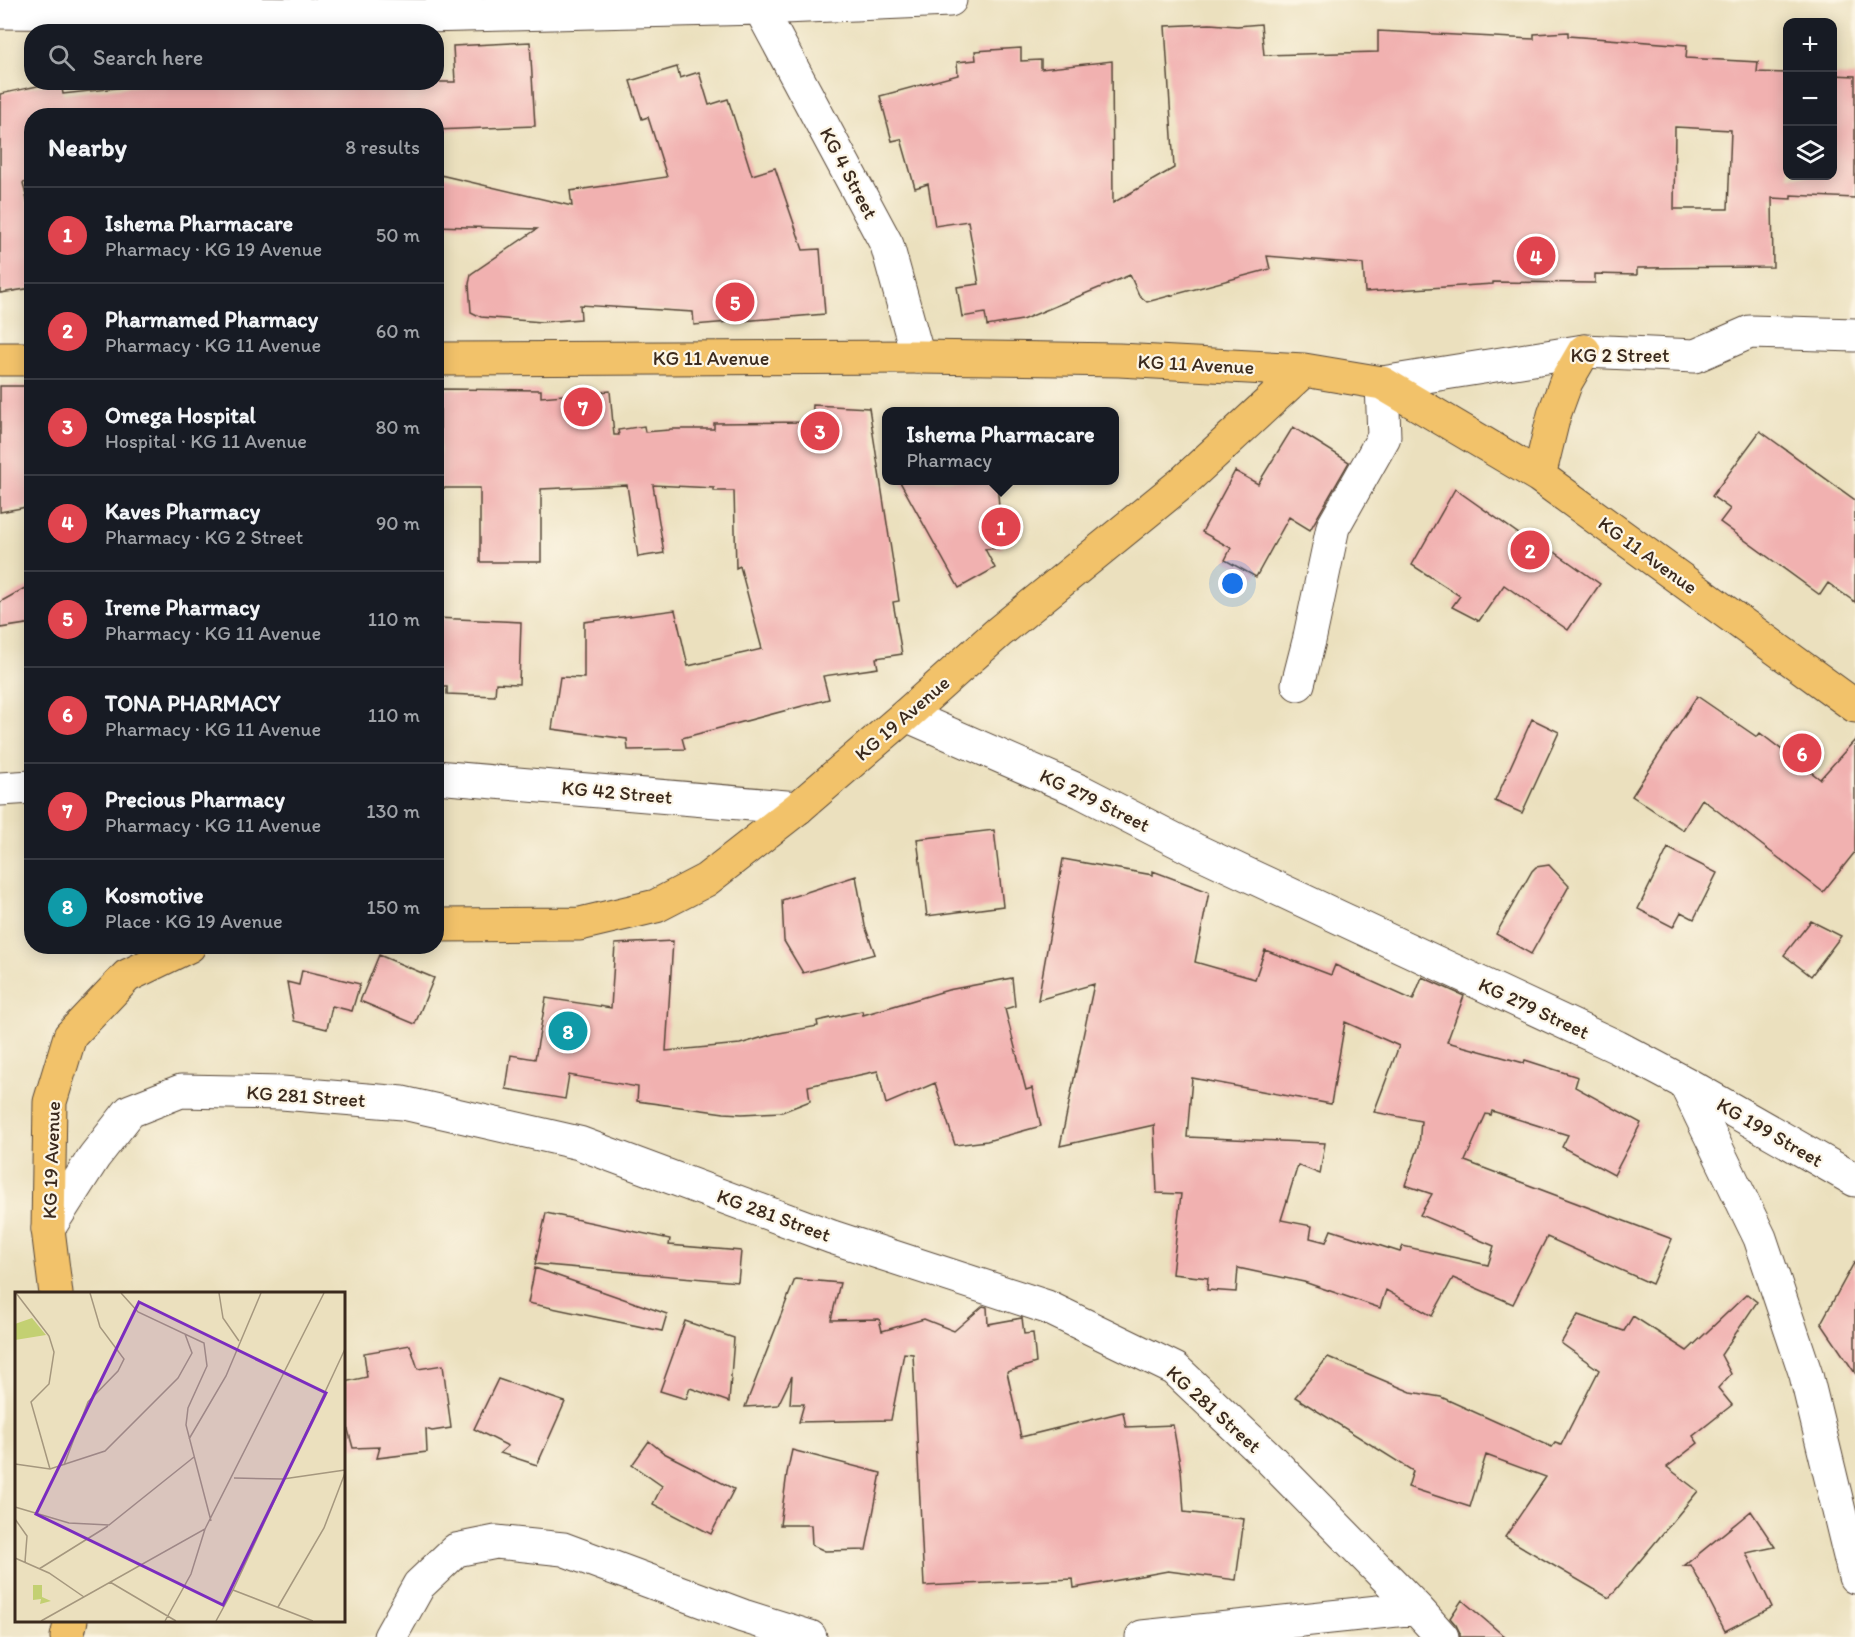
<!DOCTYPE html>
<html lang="en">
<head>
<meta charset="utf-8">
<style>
  body { margin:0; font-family:Itim,sans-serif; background:#242831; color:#f1f3f6 }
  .controls { position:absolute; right:18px; top:18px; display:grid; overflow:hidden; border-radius:12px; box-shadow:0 3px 15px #0003 }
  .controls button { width:54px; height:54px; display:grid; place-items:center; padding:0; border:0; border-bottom:2px solid #363941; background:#171b24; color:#f1f3f6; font:30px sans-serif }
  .you { position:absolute; left:1233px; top:584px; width:21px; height:21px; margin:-15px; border:4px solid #fff; border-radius:50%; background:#1a73e8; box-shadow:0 0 0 9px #1a73e833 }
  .badge { display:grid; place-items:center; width:39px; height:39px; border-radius:50%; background:#c8321e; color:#fff; font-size:20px; font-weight:700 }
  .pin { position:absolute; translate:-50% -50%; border:3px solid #fff; box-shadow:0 2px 6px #0006 }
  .popup { position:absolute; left:882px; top:407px; width:237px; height:78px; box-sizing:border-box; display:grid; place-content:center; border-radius:12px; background:#171b24; filter:drop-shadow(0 2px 4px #0005); font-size:20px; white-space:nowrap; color:#9ea1a6 }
  .popup b { font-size:22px; color:#f1f3f6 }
  .popup::after { content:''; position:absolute; left:50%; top:100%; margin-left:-12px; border:12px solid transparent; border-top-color:#171b24 }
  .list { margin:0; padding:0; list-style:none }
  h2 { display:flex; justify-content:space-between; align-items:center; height:78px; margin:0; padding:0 24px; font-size:26px }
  h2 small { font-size:20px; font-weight:400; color:#9ea1a6 }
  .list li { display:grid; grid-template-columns:39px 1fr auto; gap:18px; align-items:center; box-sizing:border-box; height:96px; padding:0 24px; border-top:2px solid #363941 }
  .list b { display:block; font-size:22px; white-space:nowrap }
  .list p { margin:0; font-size:20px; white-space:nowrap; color:#9ea1a6 }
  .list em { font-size:20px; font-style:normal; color:#9ea1a6 }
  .icon { flex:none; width:33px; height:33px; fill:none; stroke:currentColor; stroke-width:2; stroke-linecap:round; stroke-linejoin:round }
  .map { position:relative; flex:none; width:1855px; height:1637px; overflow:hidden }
  .search { position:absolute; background:#171b24; box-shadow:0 3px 15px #0003; left:24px; top:24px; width:420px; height:66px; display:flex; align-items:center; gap:15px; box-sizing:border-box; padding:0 21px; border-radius:24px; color:#9ea1a6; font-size:22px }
  .panel { position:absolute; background:#171b24; box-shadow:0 3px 15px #0003; left:24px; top:108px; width:420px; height:846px; border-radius:24px }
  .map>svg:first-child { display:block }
  .building { fill:#f1b1b0; fill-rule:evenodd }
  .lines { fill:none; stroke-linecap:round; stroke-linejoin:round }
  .minor-casing { stroke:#554536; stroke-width:35 }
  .major-casing { stroke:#554536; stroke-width:35 }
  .minor { stroke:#fff; stroke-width:33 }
  .major { stroke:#f2c26a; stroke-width:33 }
  .labels { text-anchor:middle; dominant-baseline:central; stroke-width:4.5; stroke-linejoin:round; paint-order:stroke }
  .street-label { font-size:20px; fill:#3b2a1e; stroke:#fcf5e5 }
  .inset-road { fill:none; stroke:#a5977e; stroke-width:1.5 }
  .view { fill:#7b2cbf; fill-opacity:0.15; stroke:#7b2cbf; stroke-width:3 }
  .inset-edge { fill:none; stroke:#3b2a1e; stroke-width:3 }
</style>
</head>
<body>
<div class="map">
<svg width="1855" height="1637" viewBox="0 0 1855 1637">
  <rect width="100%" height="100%" fill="#fcf5e5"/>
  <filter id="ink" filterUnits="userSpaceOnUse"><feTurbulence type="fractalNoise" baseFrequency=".0167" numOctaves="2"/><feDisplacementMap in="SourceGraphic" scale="12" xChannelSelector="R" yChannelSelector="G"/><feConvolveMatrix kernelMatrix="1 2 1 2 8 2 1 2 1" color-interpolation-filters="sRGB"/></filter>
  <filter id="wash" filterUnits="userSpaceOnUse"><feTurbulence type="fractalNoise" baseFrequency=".008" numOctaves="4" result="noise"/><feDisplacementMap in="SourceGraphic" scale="24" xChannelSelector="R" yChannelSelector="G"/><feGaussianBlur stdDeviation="1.35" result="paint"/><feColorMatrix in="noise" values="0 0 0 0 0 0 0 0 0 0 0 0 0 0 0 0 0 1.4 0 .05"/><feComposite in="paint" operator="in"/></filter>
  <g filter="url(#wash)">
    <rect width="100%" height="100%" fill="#ebe0be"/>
    <g id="blocks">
      <!-- building -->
      <path class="building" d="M1210,24L1237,26L1261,24L1264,55L1378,52V31L1534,39V34L1568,32V36L1687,45L1686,58L1758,62L1757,72L1788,73V176H1833V75L1855,76V198L1791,195V199L1772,198L1773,267L1637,268V275L1595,274V283L1493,282V284L1365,292L1363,264L1267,256L1270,269L1147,302L1139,295L1130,275L1022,320L987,326L985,313L962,317L957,287L979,284L968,221L935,226L928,184L915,188L901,139L892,141L880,96L958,75L957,62L976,60L975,51L1021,48V61L1041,60V69L1112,61L1113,203L1174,168L1165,26ZM1675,127L1731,130L1728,209H1674Z
        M530,42L535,126L436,130V116H32V181L23,183L32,221V288L0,293V94L56,82H61L63,94L143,85L142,82H455L453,46Z
        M677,67L680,78L699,72L709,105L728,99L752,175L775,168L803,250L820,249L825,314L694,325L693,312L580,305L581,319L542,322L481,317L471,312L469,284L471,274L537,229L436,226V174L572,206L570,191L667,177L648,117L642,119L630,81Z
        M0,386H32V506L0,512Z
        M440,389L541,390V397L610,391L614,435H619L618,430L644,426L645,432L669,430L670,429H714V423L812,422L813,405L869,408L899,601L893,602L902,654L876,658L878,668L823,676L829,699L682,738L685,749L628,750L627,739L552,729L560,677L584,678V622L675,610L688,666L762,649L740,566L736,568L734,491H714V488L653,485L664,553L638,557L627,485L541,489V562H480V488H440Z
        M1293,427L1349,462L1310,530L1289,517L1256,577L1225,560L1231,548L1202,532L1235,471L1258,484Z
        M1760,431L1855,500V602L1828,583L1820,595L1720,522L1730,509L1712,496Z
        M899,480H997L1002,548L985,549L995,568L959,588Z
        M1455,489L1546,553L1549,548L1600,584L1568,630L1504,585L1479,621L1452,607L1460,596L1412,565Z
        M32,584V623L0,628V602Z
        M436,618L521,622L519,684L496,683L495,696L447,694V687H436Z
        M1697,696L1757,737L1760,733L1820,779L1855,740V852L1823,892L1702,799L1683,830L1632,796Z
        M1532,719L1559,732L1522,813L1495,801Z
        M994,830L1003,906L927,916L917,839Z
        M1668,848L1717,873L1694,919L1681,912L1673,927L1638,909Z
        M1063,859L1153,875V871L1209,892L1195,962L1255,979L1265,950L1331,975L1335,965L1413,1000L1422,977L1464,996L1447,1042L1524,1063L1525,1060L1578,1077L1575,1087L1641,1123L1614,1175L1562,1147L1568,1135L1492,1111L1491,1115L1486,1114L1465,1161L1672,1239L1652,1284L1547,1237L1513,1304L1453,1278L1432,1316L1386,1290L1380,1308L1304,1282L1238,1268L1236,1292L1207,1290L1208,1278L1172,1274L1181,1194L1157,1193L1154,1125L1060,1146L1094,984L1038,1000ZM1345,1022L1399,1046L1374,1112L1421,1121L1419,1146L1405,1185L1432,1194L1420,1215L1494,1246L1488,1265L1403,1246L1400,1252L1331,1230L1326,1242L1310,1238L1312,1226L1281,1220L1298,1165L1320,1174L1325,1143L1187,1137L1192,1078L1331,1104Z
        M1549,865L1569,886L1531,954L1496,934L1532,871L1536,867Z
        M856,876L865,926L875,954L803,973L784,941L782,900Z
        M1811,921L1841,936L1811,976L1784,955Z
        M673,941L666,1051L740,1044L774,1034L818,1026L817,1021L862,1011L863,1015L948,990L1012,978L1015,1006L1005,1009L1026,1090L1032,1088L1041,1126L987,1141L955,1145L935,1083L886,1104L878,1071L808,1086L810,1101L782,1112L742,1114L724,1113L637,1101L638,1087L569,1075L565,1099L506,1089L511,1055L535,1059L546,998L611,1008L615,944Z
        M379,955L434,978L415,1024L360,1001Z
        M302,970L360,984L352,1011L332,1006L327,1029L294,1021L287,982L299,985Z
        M546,1213L670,1239L669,1245L741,1251L738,1282L535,1264Z
        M1855,1261V1373L1821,1323Z
        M535,1268L667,1314L662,1331L528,1303Z
        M795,1279L840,1283L831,1320L879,1319L882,1331L924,1319L954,1331L983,1306L987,1307L988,1324L1022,1318L1024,1334L1033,1333L1036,1363L1007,1372L1021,1437L1123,1412L1126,1427L1173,1425L1181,1470L1184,1512L1244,1519L1236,1580L1168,1571L1074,1588L1073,1579L924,1586L913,1354L904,1353L891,1420L799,1422L804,1404H790L792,1376L778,1405L745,1407Z
        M1747,1294L1757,1302L1721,1355L1731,1374L1718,1388L1732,1405L1693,1436L1698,1443L1667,1467L1698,1491L1609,1598L1505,1537L1546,1477L1486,1455L1470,1507L1408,1487L1413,1471L1295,1397L1328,1357L1411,1392L1441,1397L1552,1447L1555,1443L1561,1445L1599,1370L1561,1343L1578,1315L1624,1331L1633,1316L1687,1351Z
        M685,1321L734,1338L729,1402L690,1388L686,1399L660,1391Z
        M410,1345L418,1369L443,1365L451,1428L432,1431L426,1429L427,1452L377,1458L380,1447L353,1448L344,1415V1382L367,1377L364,1353Z
        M498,1379L565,1402L537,1465L500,1453L508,1446L474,1429Z
        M649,1441L664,1453L734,1489L711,1534L653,1504L662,1486L632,1465Z
        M792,1450L881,1473L866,1550L825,1551L812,1545L811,1525H780L787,1473Z
        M1751,1511L1775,1547L1746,1553L1772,1607L1725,1631L1691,1565L1684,1566Z
        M1462,1600L1505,1637H1460V1633L1456,1625L1450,1618Z"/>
    </g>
  </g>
  <g filter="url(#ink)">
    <use href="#blocks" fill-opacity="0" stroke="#554536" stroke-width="1.5"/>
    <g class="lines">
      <!-- minor casing -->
      <g class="minor-casing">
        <path id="minor" d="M753,0L760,8L887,245L918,357
          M0,12L424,16L760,8L950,0
          M1298,684L1309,641L1333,527L1384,437L1382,383L1584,351L1695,356L1750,332L1855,335
          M906,715L1082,792L1195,850L1617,1047L1685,1083L1760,1238L1806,1375L1855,1577
          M436,777L798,808
          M0,789L32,787
          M1685,1083L1855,1180
          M48,1229L94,1157L130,1111L181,1091L282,1093L403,1103L579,1143L832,1237L1047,1307L1175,1369L1267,1456L1416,1608L1442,1637
          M390,1637L419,1585L456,1550L496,1542L563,1549L743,1616L810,1637
          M1142,1637L1416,1608"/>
      </g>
      <!-- major casing -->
      <g class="major-casing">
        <path id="major" d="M0,359H32
          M436,359L918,357L1119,360L1304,370L1382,383L1539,476L1855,706
          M1539,476L1554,415L1566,382L1584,351
          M436,925L580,924L656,906L706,880L798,808L906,715L999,632L1182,483L1304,370
          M56,1294L48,1229L50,1102L70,1036L127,976L189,946
          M67,1637L71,1620"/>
      </g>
      <!-- minor -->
      <use href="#minor" class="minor"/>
      <!-- major -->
      <use href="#major" class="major"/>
    </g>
  </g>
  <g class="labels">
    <!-- street labels -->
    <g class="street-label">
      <text transform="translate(849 173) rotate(62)">KG 4 Street</text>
      <text x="1620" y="355">KG 2 Street</text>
      <text x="711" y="358">KG 11 Avenue</text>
      <text transform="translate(1196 364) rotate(3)">KG 11 Avenue</text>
      <text transform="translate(1648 555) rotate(36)">KG 11 Avenue</text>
      <text transform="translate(902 718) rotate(-41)">KG 19 Avenue</text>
      <text transform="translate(617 792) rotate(5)">KG 42 Street</text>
      <text transform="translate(1095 800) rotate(26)">KG 279 Street</text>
      <text transform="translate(1534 1008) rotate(25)">KG 279 Street</text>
      <text transform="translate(306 1096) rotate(4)">KG 281 Street</text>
      <text transform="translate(1770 1132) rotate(30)">KG 199 Street</text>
      <text transform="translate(51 1160) rotate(-88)">KG 19 Avenue</text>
      <text transform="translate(774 1215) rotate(20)">KG 281 Street</text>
      <text transform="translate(1214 1409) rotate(42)">KG 281 Street</text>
    </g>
  </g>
  <!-- overview -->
  <g transform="translate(15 1292)">
    <rect width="330" height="330" fill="#ebe0be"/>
    <path d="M17,26L31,43L0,48V32ZM18,293H27V305L36,309L25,312L26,307L18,308Z" fill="#c3d072"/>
    <path class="inset-road" d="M1,1L34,44L39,60L34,92L16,110L35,177M106,1L123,20L189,51L192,74L173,116L171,133L196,229M204,1L208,26L224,49M174,147L211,84L246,1M0,172L35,177L90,159L163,86L177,61L170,42M49,173L73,110L103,79L109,67L85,35L75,1M219,186L268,187L330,178M0,215L54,231L94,233L179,165M0,227L12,244L10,270M0,266L34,281L69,305M24,277L93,234M95,290L161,329M218,298L330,57M263,315L309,236L330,181M26,329L190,237L309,1M150,329L176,282L190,237M201,329L218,298L298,329"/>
    <path class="view" d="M124,10L311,101L208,313L21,222Z"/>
    <rect width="330" height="330" class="inset-edge"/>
  </g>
</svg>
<div class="controls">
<button>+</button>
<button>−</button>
<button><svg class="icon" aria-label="layers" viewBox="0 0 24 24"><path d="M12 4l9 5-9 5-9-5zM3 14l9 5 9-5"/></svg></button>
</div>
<div class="you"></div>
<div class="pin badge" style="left:1001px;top:527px;background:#e0444e">1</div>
<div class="popup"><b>Ishema Pharmacare</b>Pharmacy</div>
<div class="pin badge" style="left:1530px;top:550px;background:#e0444e">2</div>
<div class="pin badge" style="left:820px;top:431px;background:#e0444e">3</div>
<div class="pin badge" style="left:1536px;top:256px;background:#e0444e">4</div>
<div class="pin badge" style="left:735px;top:302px;background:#e0444e">5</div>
<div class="pin badge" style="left:1802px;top:753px;background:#e0444e">6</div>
<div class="pin badge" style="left:583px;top:407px;background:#e0444e">7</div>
<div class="pin badge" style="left:568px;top:1031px;background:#0f9aa8">8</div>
<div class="search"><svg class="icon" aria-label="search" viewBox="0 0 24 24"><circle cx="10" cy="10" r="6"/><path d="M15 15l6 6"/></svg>Search here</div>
<section class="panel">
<h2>Nearby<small>8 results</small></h2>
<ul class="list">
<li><span class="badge" style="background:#e0444e">1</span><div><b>Ishema Pharmacare</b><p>Pharmacy · KG 19 Avenue</p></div><em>50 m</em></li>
<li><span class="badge" style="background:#e0444e">2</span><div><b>Pharmamed Pharmacy</b><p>Pharmacy · KG 11 Avenue</p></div><em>60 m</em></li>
<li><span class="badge" style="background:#e0444e">3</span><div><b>Omega Hospital</b><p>Hospital · KG 11 Avenue</p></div><em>80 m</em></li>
<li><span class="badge" style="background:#e0444e">4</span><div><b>Kaves Pharmacy</b><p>Pharmacy · KG 2 Street</p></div><em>90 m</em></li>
<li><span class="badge" style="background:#e0444e">5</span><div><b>Ireme Pharmacy</b><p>Pharmacy · KG 11 Avenue</p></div><em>110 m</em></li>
<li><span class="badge" style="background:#e0444e">6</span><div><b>TONA PHARMACY</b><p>Pharmacy · KG 11 Avenue</p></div><em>110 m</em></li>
<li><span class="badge" style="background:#e0444e">7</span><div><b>Precious Pharmacy</b><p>Pharmacy · KG 11 Avenue</p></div><em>130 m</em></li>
<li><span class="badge" style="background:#0f9aa8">8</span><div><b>Kosmotive</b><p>Place · KG 19 Avenue</p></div><em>150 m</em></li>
</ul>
</section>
</div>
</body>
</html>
